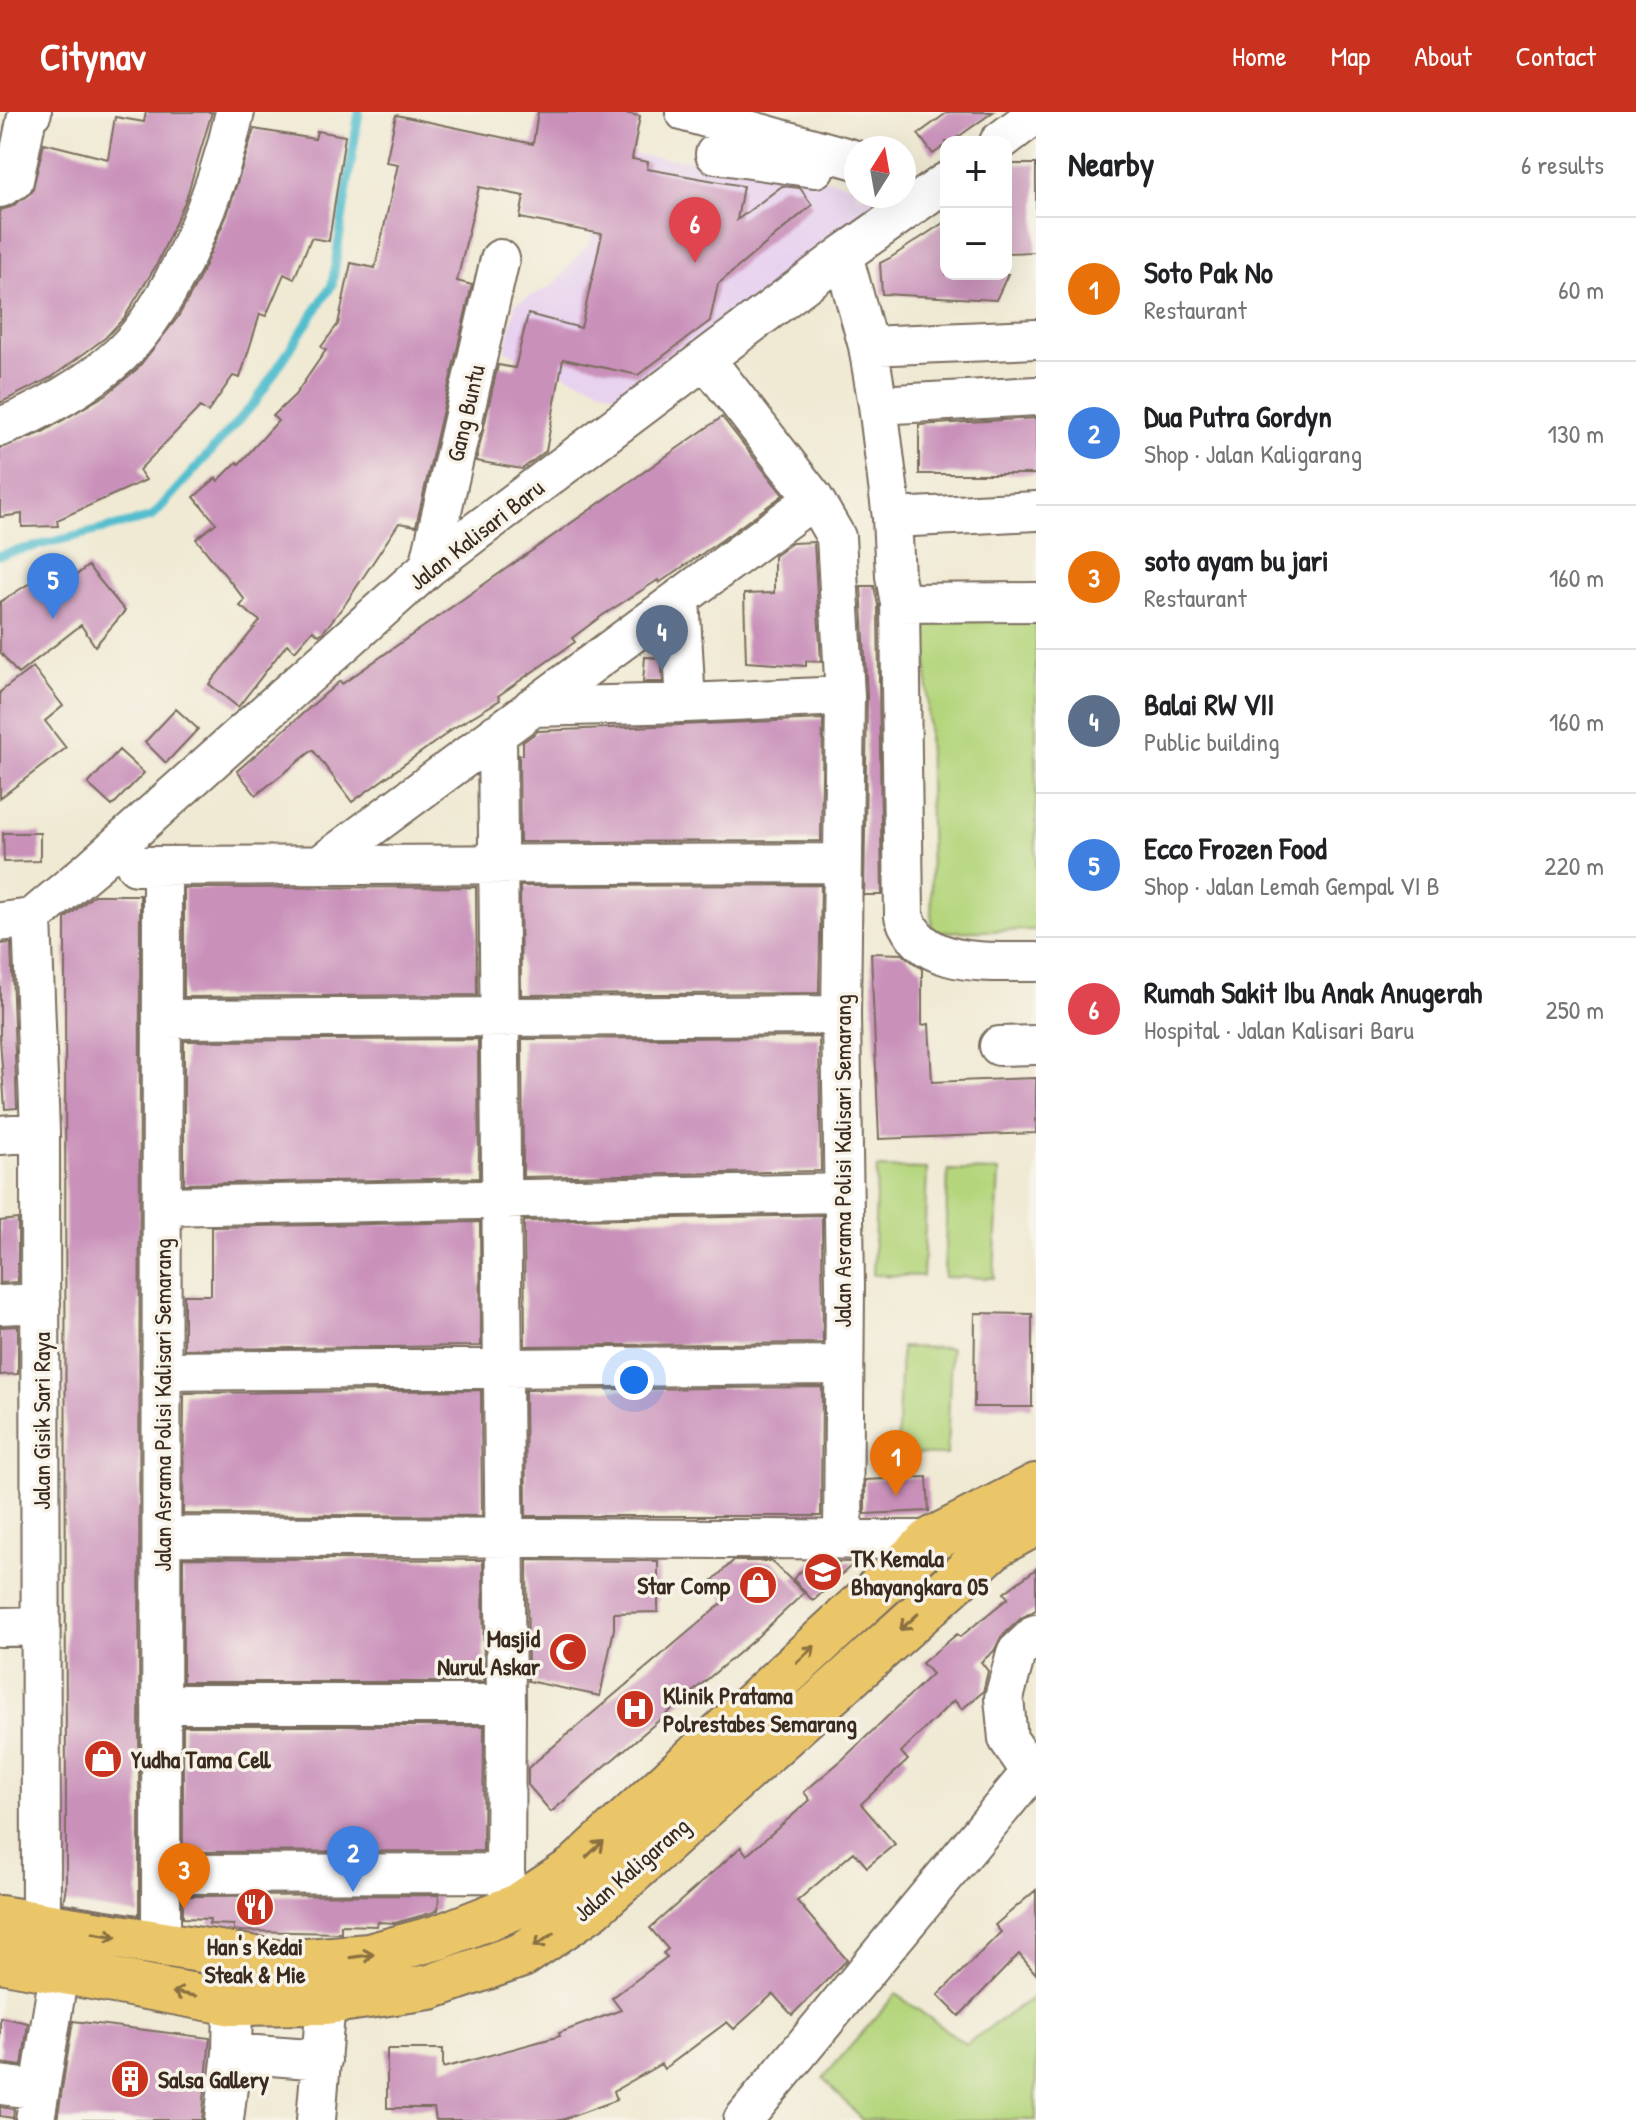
<!DOCTYPE html>
<html lang="en">
<head>
<meta charset="utf-8">
<style>
  body { margin:0; font-family:"Patrick Hand",sans-serif; background:#f6f6f6; color:#202124 }
  .controls { position:absolute; right:24px; top:24px; display:grid; overflow:hidden; border-radius:16px; box-shadow:0 8px 32px #0002 }
  .controls button { width:72px; height:72px; display:grid; place-items:center; padding:0; border:0; border-bottom:2px solid #e0e0e0; background:#fff; color:#202124; font:40px sans-serif }
  .compass { position:absolute; left:844px; top:24px; width:72px; height:72px; border-radius:50%; background:#fff; box-shadow:0 8px 32px #0002; rotate:11deg }
  .you { position:absolute; left:634px; top:1268px; width:28px; height:28px; margin:-20px; border:6px solid #fff; border-radius:50%; background:#1a73e8; box-shadow:0 0 0 12px #1a73e833 }
  .badge { display:grid; place-items:center; width:52px; height:52px; border-radius:50%; background:#c8321e; color:#fff; font-size:26px; font-weight:700 }
  .pin { position:absolute; translate:-50% -66px; filter:drop-shadow(0 2px 4px #0008) }
  .pin::after { content:''; position:absolute; top:42px; width:28px; height:24px; background:inherit; clip-path:polygon(0 0,100% 0,50% 100%) }
  .list { margin:0; padding:0; list-style:none }
  h2 { display:flex; justify-content:space-between; align-items:center; height:104px; margin:0; padding:0 32px; font-size:34px }
  h2 small { font-size:26px; font-weight:400; color:#757577 }
  .list li { display:grid; grid-template-columns:52px 1fr auto; gap:24px; align-items:center; box-sizing:border-box; height:144px; padding:0 32px; border-top:2px solid #e0e0e0 }
  .list b { display:block; font-size:30px; white-space:nowrap }
  .list p { margin:0; font-size:26px; white-space:nowrap; color:#757577 }
  .list em { font-size:26px; font-style:normal; color:#757577 }
  .map { position:relative; flex:none; width:1036px; height:2008px; overflow:hidden }
  header { display:flex; align-items:center; gap:48px; box-sizing:border-box; height:112px; padding:0 40px; background:#c8321e; color:#fff }
  header strong { font-size:38px }
  nav { display:flex; gap:44px; margin-inline-start:auto; font-size:28px }
  main { display:flex }
  aside { flex:1; background:#fff }
  .map>svg:first-child { display:block }
  .built { fill:#e7d2ef }
  .green { fill:#b4d57c; stroke:#78804d; stroke-width:2 }
  .lines { fill:none; stroke-linecap:round; stroke-linejoin:round }
  .stream { stroke:#53bece; stroke-width:9 }
  .building { fill:#c990ba }
  .minor-casing { stroke:#7a6d5e; stroke-width:42 }
  .highway-casing { stroke:#7a6d5e; stroke-width:48 }
  .minor { stroke:#fff; stroke-width:38 }
  .highway { stroke:#ebc669; stroke-width:44 }
  .oneway { stroke:#8a7040 }
  .labels { text-anchor:middle; dominant-baseline:central; stroke-width:7; stroke-linejoin:round; paint-order:stroke }
  .street-label { font-size:24px; fill:#3b2a1e; stroke:#f7f3e8 }
  .poi-label { font-size:24px; font-weight:bold; fill:#3b2a1e; stroke:#f7f3e8; text-anchor:start }
</style>
</head>
<body>
<header>
<strong>Citynav</strong>
<nav><a>Home</a><a>Map</a><a>About</a><a>Contact</a></nav>
</header>
<main>
<div class="map">
<svg width="1036" height="2008" viewBox="0 0 1036 2008">
  <rect width="100%" height="100%" fill="#f7f3e8"/>
  <filter id="ink" filterUnits="userSpaceOnUse"><feTurbulence type="fractalNoise" baseFrequency=".0125" numOctaves="2"/><feDisplacementMap in="SourceGraphic" scale="16" xChannelSelector="R" yChannelSelector="G"/><feConvolveMatrix kernelMatrix="1 2 1 2 8 2 1 2 1" color-interpolation-filters="sRGB"/></filter>
  <filter id="wash" filterUnits="userSpaceOnUse"><feTurbulence type="fractalNoise" baseFrequency=".006" numOctaves="4" result="noise"/><feDisplacementMap in="SourceGraphic" scale="32" xChannelSelector="R" yChannelSelector="G"/><feGaussianBlur stdDeviation="1.8" result="paint"/><feColorMatrix in="noise" values="0 0 0 0 0 0 0 0 0 0 0 0 0 0 0 0 0 1.4 0 .05"/><feComposite in="paint" operator="in"/></filter>
  <g filter="url(#wash)">
    <rect width="100%" height="100%" fill="#f0ead4"/>
    <!-- built -->
    <path class="built" d="M618,41L792,59L856,74V84H875L881,102L646,294L505,239L516,191L553,173L590,130Z"/>
    <!-- green -->
    <path class="green" d="M1036,501V818L932,820L926,503Z
      M877,1056L927,1057L923,1164L873,1163Z
      M948,1058L999,1059L994,1166L944,1165Z
      M901,1235L951,1236L947,1343L897,1342Z
      M896,1882L966,1932L1036,1883V2008H862L823,1966Z"/>
    <g class="lines">
      <!-- stream -->
      <path class="stream" d="M0,443L152,405L256,289L332,173L359,0"/>
    </g>
    <g id="blocks">
      <!-- building -->
      <path class="building" d="M146,0H212L186,87L157,152L124,206L105,226L52,265L0,291V98L11,95L32,80L44,31L108,47L115,5L144,10Z
        M538,0H618L640,4L632,47L648,50L647,57L743,74L737,108L782,74L800,76L812,93L718,172L710,209L638,263L563,247L546,339L522,357L476,349L498,253L515,256L528,202L581,216L602,122L520,106L524,84L479,75L457,169L472,173L416,414L399,411L346,491L323,520L319,523L313,518L295,539L287,532L238,595L209,572L260,509L240,494L245,488L196,427L216,411L194,385L216,366L218,369L237,350L239,352L278,309L273,304L295,283L326,238L321,235L338,212L351,151L375,156L398,52L386,50L396,3L533,32Z
        M948,0H993L951,30H946V33L933,42L918,22Z
        M254,17L315,27L317,19L345,24L329,129L311,126L294,167L284,162L266,204L260,202L240,266L233,264L208,300L200,295L139,358L146,368L57,408L58,414L22,415V402L0,405V336L41,321L107,282L137,257L178,205L197,171L227,103Z
        M1006,52H1036V140L1006,141Z
        M946,109V162H1008L996,188L882,182L880,151L890,146Z
        M722,305L783,383L722,428L659,471L658,468L603,503L572,526L575,530L498,584L500,588L447,620H449L352,690L313,638L256,683L237,659L340,569L342,572Z
        M1036,306V362H919V313Z
        M814,430L821,550L806,549V554L746,550L744,482L774,481V444L792,431Z
        M88,454L125,499L95,534L81,513L18,562L0,540V490L44,462L56,479Z
        M861,474H874L878,493L882,783H864L867,584Z
        M645,545L661,546L663,570H643Z
        M33,555L63,594L45,609L66,636L0,686V580Z
        M176,597L198,617L166,651L145,630Z
        M823,607L821,729L520,730L519,643H523V630L538,619Z
        M119,638L144,661L112,694L88,672Z
        M3,721H40V749L4,750Z
        M821,773L819,881L521,883L520,774Z
        M476,775L477,883L184,885V776Z
        M94,783H140L139,1803L63,1791L66,1774L65,807Z
        M11,831L17,996L5,997L0,927V832Z
        M871,841L902,842L922,857V913L929,912L932,970L1036,966V1021L879,1027Z
        M819,925L821,1059L523,1065L522,927Z
        M478,927L479,1066L184,1072V929Z
        M822,1103L823,1231L525,1234L524,1109Z
        M18,1107V1170L0,1171V1109Z
        M480,1110L481,1234L184,1237V1183H211V1115Z
        M975,1201L1032,1202V1295H974Z
        M18,1214V1262L0,1263V1215Z
        M822,1275L821,1404H526L525,1278Z
        M481,1278L482,1404L183,1402L184,1281Z
        M927,1365L929,1399L865,1402V1368Z
        M183,1446L483,1448L484,1570H183Z
        M527,1448L658,1449V1500L614,1501V1517L600,1584L528,1569Z
        M733,1449H772L804,1481L756,1526L551,1700L528,1673V1656L726,1488L710,1471Z
        M812,1449L850,1450L853,1452L813,1489L793,1467Z
        M1036,1457V1498L1021,1506L1001,1525L994,1539L981,1550L988,1559L983,1580L962,1597L954,1588L901,1640L908,1648L861,1692L895,1732L867,1755L854,1740L797,1789L847,1848L792,1903L773,1882L734,1917L727,1910L664,1957L661,1952L614,1979L617,1988L562,2008H436L434,1996H387V1937H443V1956L560,1924L559,1921L621,1898L612,1886L667,1845L663,1841L668,1837L650,1816L741,1735L747,1743L810,1688L804,1680L843,1647L932,1562L922,1551L957,1522L960,1525L1008,1486L1004,1481Z
        M183,1614H484L483,1739L183,1740Z
        M1036,1778V1862L1019,1842L959,1904L938,1883L1001,1820L995,1813Z
        M439,1783L438,1798L431,1801L395,1811L378,1810L377,1814L341,1813V1821L241,1819L234,1818V1813L209,1812L210,1807L183,1806V1784Z
        M0,1905L28,1911L22,1954L0,1951Z
        M73,1909L210,1926L202,2008H57Z
        M0,1995L14,1997L13,2006L0,2004Z"/>
    </g>
  </g>
  <g filter="url(#ink)">
    <use href="#blocks" fill-opacity="0" stroke="#7a6d5e" stroke-width="2"/>
    <g class="lines">
      <!-- minor casing -->
      <g class="minor-casing">
        <path id="minor" d="M685,0L856,48
          M999,30L1036,2
          M715,42L815,56
          M0,76L14,68L27,4L32,0
          M843,143L868,234L878,293L892,406L895,464L900,491L904,804C922,858 990,849 1036,850
          M868,234L1036,227
          M706,248L814,387L836,425L845,584L841,903L845,1173L843,1427
          M878,293L1036,284
          M0,315C39,301 90,271 121,242C176,189 219,74 235,0
          M892,406L1036,399
          M429,455L500,147
          M680,486L686,591
          M900,491L1036,490
          M532,595L686,591L845,584
          M497,621L506,1592L505,1761L508,1776L518,1794
          M320,753L814,387
          M136,754L843,751
          M32,806L94,754L429,455L843,143L946,70
          M32,806L40,1020L41,1843
          M0,810L32,806
          M162,907L841,903
          M999,934L1036,933
          M0,1023L40,1020
          M162,1094L842,1081
          M0,1193L41,1191
          M161,1259L842,1253
          M162,1424L931,1428
          M0,1515L41,1514
          M1036,1522L1016,1541L1004,1586L1008,1627L1031,1660L1036,1663
          M161,1592H506
          M161,1762L505,1761
          M161,1832L162,754
          M232,1941L322,1948
          M0,1973L40,1978
          M35,2008L59,1860
          M224,2008L232,1941L233,1891
          M316,2008L326,1890
          M743,2008L1031,1660"/>
      </g>
      <!-- highway casing -->
      <g class="highway-casing">
        <path id="highway" d="M0,1806L282,1851L369,1844L439,1825L518,1794L575,1756L931,1428L1036,1374
          M0,1848L233,1891L326,1890L430,1875L522,1843L593,1795L996,1433L1036,1411"/>
      </g>
      <!-- minor -->
      <use href="#minor" class="minor"/>
      <!-- highway -->
      <use href="#highway" class="highway"/>
    </g>
    <!-- one-way arrows -->
    <defs><path id="oneway-shaft" d="M-6 0H5M1.5-3L5.5 0L1.5 3" fill="none" stroke-width="1.6" stroke-linecap="round" stroke-linejoin="round" transform="scale(2)"/></defs>
    <g class="oneway">
      <use href="#oneway-shaft" transform="translate(909 1510) rotate(138)"/>
      <use href="#oneway-shaft" transform="translate(806 1542) rotate(-43)"/>
      <use href="#oneway-shaft" transform="translate(595 1737) rotate(-43)"/>
      <use href="#oneway-shaft" transform="translate(105 1823) rotate(9)"/>
      <use href="#oneway-shaft" transform="translate(544 1828) rotate(146)"/>
      <use href="#oneway-shaft" transform="translate(362 1844) rotate(-8)"/>
      <use href="#oneway-shaft" transform="translate(184 1882) rotate(-170)"/>
    </g>
  </g>
  <!-- icons -->
  <defs>
    <g id="school-disc" transform="scale(2)"><circle r="9.5" fill="#c8321e" stroke="#f7f3e8"/><path d="M0-5L7-2L0 1L-7-2ZM-4 1L0 2.5L4 1V4Q0 6-4 4Z" fill="#fff"/></g>
    <g id="shop-disc" transform="scale(2)"><circle r="9.5" fill="#c8321e" stroke="#f7f3e8"/><path d="M-5-2.5h2.3a2.7 3.5 0 0 1 5.4 0H5L5.5 6h-11ZM-1.5-2.5h3a1.5 2.3 0 0 0-3 0Z" fill="#fff"/></g>
    <g id="mosque-disc" transform="scale(2)"><circle r="9.5" fill="#c8321e" stroke="#f7f3e8"/><path d="M3.5-4.9A6 6 0 1 0 3.5 4.9A5 5 0 1 1 3.5-4.9Z" fill="#fff"/></g>
    <g id="hospital-disc" transform="scale(2)"><circle r="9.5" fill="#c8321e" stroke="#f7f3e8"/><path d="M-5-5h3v3.5h4V-5h3V5h-3V1.5h-4V5h-3Z" fill="#fff"/></g>
    <g id="restaurant-disc" transform="scale(2)"><circle r="9.5" fill="#c8321e" stroke="#f7f3e8"/><path d="M-5-6h1v4h1v-4h1v4h1v-4h1v5L-1.5 .5V6h-2V.5L-5-1ZM5-6V6H3V1.5H1.5Q1.5-4 5-6Z" fill="#fff"/></g>
    <g id="building-disc" transform="scale(2)"><circle r="9.5" fill="#c8321e" stroke="#f7f3e8"/><path d="M-4-6H4V6H1V3H-1V6H-4ZM-2.5-4.3h1.7v1.8h-1.7ZM.8-4.3h1.7v1.8H.8ZM-2.5-1h1.7V.8h-1.7ZM.8-1h1.7V.8H.8Z" fill="#fff"/></g>
  </defs>
  <g fill-rule="evenodd">
    <use href="#school-disc" x="823" y="1460"/>
    <use href="#shop-disc" x="758" y="1473"/>
    <use href="#mosque-disc" x="568" y="1540"/>
    <use href="#hospital-disc" x="635" y="1597"/>
    <use href="#shop-disc" x="103" y="1647"/>
    <use href="#restaurant-disc" x="255" y="1795"/>
    <use href="#building-disc" x="130" y="1967"/>
  </g>
  <g class="labels">
    <!-- street labels -->
    <g class="street-label">
      <text transform="translate(465 301) rotate(-77)">Gang Buntu</text>
      <text transform="translate(476 422) rotate(-38)">Jalan Kalisari Baru</text>
      <text transform="translate(842 1049) rotate(-90)">Jalan Asrama Polisi Kalisari Semarang</text>
      <text transform="translate(162 1293) rotate(-90)">Jalan Asrama Polisi Kalisari Semarang</text>
      <text transform="translate(41 1309) rotate(-90)">Jalan Gisik Sari Raya</text>
      <text transform="translate(631 1757) rotate(-41)">Jalan Kaligarang</text>
    </g>
    <!-- poi labels -->
    <g class="poi-label">
      <text x="851" y="1446">TK Kemala<tspan x="851" dy="28">Bhayangkara 05</tspan></text>
      <text x="730" y="1473" text-anchor="end">Star Comp</text>
      <text x="540" y="1526" text-anchor="end">Masjid<tspan x="540" dy="28">Nurul Askar</tspan></text>
      <text x="663" y="1583">Klinik Pratama<tspan x="663" dy="28">Polrestabes Semarang</tspan></text>
      <text x="131" y="1647">Yudha Tama Cell</text>
      <text x="255" y="1834" text-anchor="middle">Han's Kedai<tspan x="255" dy="28">Steak &amp; Mie</tspan></text>
      <text x="158" y="1967">Salsa Gallery</text>
    </g>
  </g>
</svg>
<div class="controls">
<button>+</button>
<button>−</button>
</div>
<svg class="compass" viewBox="-18 -18 36 36"><path d="M0-13l5 13h-10z" fill="#e53935"/><path d="M0 13l5-13h-10z" fill="#757577"/></svg>
<div class="you"></div>
<div class="pin badge" style="left:896px;top:1384px;background:#e8710a">1</div>
<div class="pin badge" style="left:353px;top:1780px;background:#3f7fe0">2</div>
<div class="pin badge" style="left:184px;top:1797px;background:#e8710a">3</div>
<div class="pin badge" style="left:662px;top:559px;background:#5c6f8a">4</div>
<div class="pin badge" style="left:53px;top:507px;background:#3f7fe0">5</div>
<div class="pin badge" style="left:695px;top:151px;background:#e0444e">6</div>
</div>
<aside>
<h2>Nearby<small>6 results</small></h2>
<ul class="list">
<li><span class="badge" style="background:#e8710a">1</span><div><b>Soto Pak No</b><p>Restaurant</p></div><em>60 m</em></li>
<li><span class="badge" style="background:#3f7fe0">2</span><div><b>Dua Putra Gordyn</b><p>Shop · Jalan Kaligarang</p></div><em>130 m</em></li>
<li><span class="badge" style="background:#e8710a">3</span><div><b>soto ayam bu jari</b><p>Restaurant</p></div><em>160 m</em></li>
<li><span class="badge" style="background:#5c6f8a">4</span><div><b>Balai RW VII</b><p>Public building</p></div><em>160 m</em></li>
<li><span class="badge" style="background:#3f7fe0">5</span><div><b>Ecco Frozen Food</b><p>Shop · Jalan Lemah Gempal VI B</p></div><em>220 m</em></li>
<li><span class="badge" style="background:#e0444e">6</span><div><b>Rumah Sakit Ibu Anak Anugerah</b><p>Hospital · Jalan Kalisari Baru</p></div><em>250 m</em></li>
</ul>
</aside>
</main>
</body>
</html>
